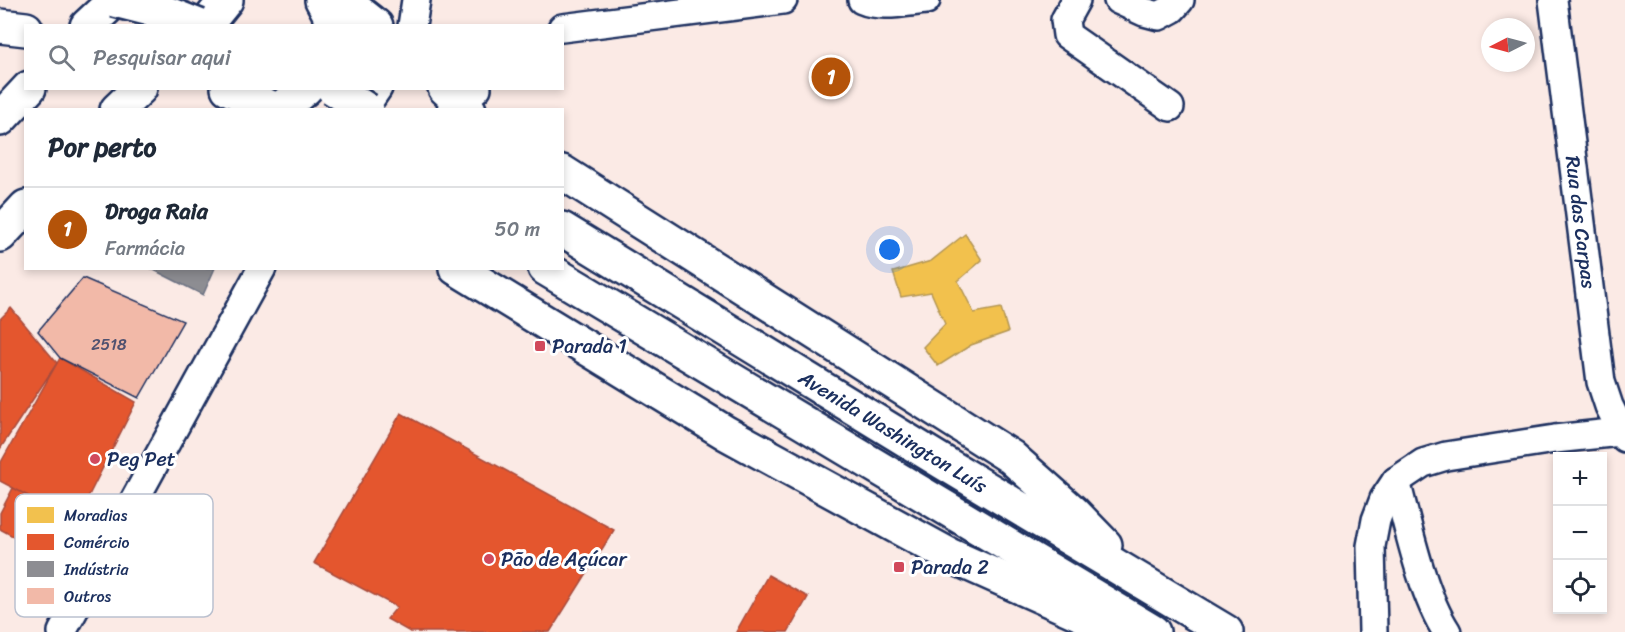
<!DOCTYPE html>
<html lang="pt">
<head>
<meta charset="utf-8">
<style>
  body { margin:0; font-family:Sriracha,sans-serif; background:#f2f2f3; color:#1f2937 }
  .controls { position:absolute; right:18px; bottom:18px; display:grid; overflow:hidden; border-radius:0px; box-shadow:0 3px 9px #0003 }
  .controls button { width:54px; height:54px; display:grid; place-items:center; padding:0; border:0; border-bottom:2px solid #e0e1e3; background:#fff; color:#1f2937; font:30px sans-serif }
  .compass { position:absolute; left:1481px; top:18px; width:54px; height:54px; border-radius:50%; background:#fff; box-shadow:0 3px 9px #0003; rotate:264deg }
  .you { position:absolute; left:890px; top:250px; width:21px; height:21px; margin:-15px; border:4px solid #fff; border-radius:50%; background:#1a73e8; box-shadow:0 0 0 9px #1a73e833 }
  .badge { display:grid; place-items:center; width:39px; height:39px; border-radius:50%; background:#b45309; color:#fff; font-size:20px; font-weight:700 }
  .pin { position:absolute; translate:-50% -50%; border:3px solid #fff; box-shadow:0 2px 6px #0006 }
  .list { margin:0; padding:0; list-style:none }
  h2 { display:flex; justify-content:space-between; align-items:center; height:78px; margin:0; padding:0 24px; font-size:26px }
  h2 small { font-size:20px; font-weight:400; color:#747a83 }
  .list li { display:grid; grid-template-columns:39px 1fr auto; gap:18px; align-items:center; box-sizing:border-box; height:84px; padding:0 24px; border-top:2px solid #e0e1e3 }
  .list b { display:block; font-size:22px; white-space:nowrap }
  .list p { margin:0; font-size:20px; white-space:nowrap; color:#747a83 }
  .list em { font-size:20px; font-style:normal; color:#747a83 }
  .icon { flex:none; width:33px; height:33px; fill:none; stroke:currentColor; stroke-width:2; stroke-linecap:round; stroke-linejoin:round }
  .map { position:relative; flex:none; width:1625px; height:632px; overflow:hidden }
  .search { position:absolute; background:#fff; box-shadow:0 3px 9px #0003; left:24px; top:24px; width:540px; height:66px; display:flex; align-items:center; gap:15px; box-sizing:border-box; padding:0 21px; border-radius:0px; color:#747a83; font-size:22px }
  .panel { position:absolute; background:#fff; box-shadow:0 3px 9px #0003; left:24px; top:108px; width:540px; height:162px; border-radius:0px }
  .map>svg:first-child { display:block }
  .homes { fill:#f2c14e; stroke:#b29553; stroke-width:1.5 }
  .shops { fill:#e4572e; stroke:#a84b3c; stroke-width:1.5 }
  .industry { fill:#8d8d92; stroke:#6b7182; stroke-width:1.5 }
  .building { fill:#f2b9a8; stroke:#1b2f5e; stroke-width:1.5 }
  .lines { fill:none; stroke-linecap:round; stroke-linejoin:round }
  .minor-casing { stroke:#1b2f5e; stroke-width:32 }
  .major-casing { stroke:#1b2f5e; stroke-width:38 }
  .highway-casing { stroke:#1b2f5e; stroke-width:38 }
  .minor { stroke:#fff; stroke-width:27 }
  .major { stroke:#fff; stroke-width:33 }
  .highway { stroke:#fff; stroke-width:33 }
  .highway-bridge-casing { stroke:#1b2f5e; stroke-width:38; stroke-linecap:butt }
  .highway-bridge { stroke:#fff; stroke-width:33 }
  .poi-dot { fill:#d1495b; stroke:#fff; stroke-width:2 }
  .labels { text-anchor:middle; dominant-baseline:central; stroke-width:6; stroke-linejoin:round; paint-order:stroke }
  .number-label { font-size:16px; fill:#515270 }
  .street-label { font-size:20px; fill:#1b2f5e; stroke:#fff }
  .poi-label { font-size:20px; fill:#1b2f5e; stroke:#fff; text-anchor:start }
  .key { fill:#fff; stroke:#bbc1cf; stroke-width:1.5 }
  .key-label { font-size:16px; fill:#1b2f5e }
</style>
</head>
<body>
<div class="map">
<svg width="1625" height="632" viewBox="0 0 1625 632">
  <rect width="100%" height="100%" fill="#fbeae5"/>
  <filter id="ink" filterUnits="userSpaceOnUse"><feTurbulence type="fractalNoise" baseFrequency=".0167" numOctaves="2"/><feDisplacementMap in="SourceGraphic" scale="12" xChannelSelector="R" yChannelSelector="G"/><feConvolveMatrix kernelMatrix="1 2 1 2 8 2 1 2 1" color-interpolation-filters="sRGB"/></filter>
  <g filter="url(#ink)">
    <!-- homes -->
    <path class="homes" d="M965,234L982,260L958,281L974,313L1001,308L1008,332L971,345L938,366L923,347L945,324L931,292L901,297L893,272L931,261Z"/>
    <!-- shops -->
    <path class="shops" d="M11,308L57,363L0,449V319Z
      M60,358L136,402L76,521L0,481V464Z
      M401,413L614,530L550,632H410L387,619L397,607L314,563Z
      M13,488L74,520L53,558L0,529V513Z
      M768,575L808,597L788,632H736Z"/>
    <!-- industry -->
    <path class="industry" d="M150,268H215L203,295Z"/>
    <!-- building -->
    <path class="building" d="M83,278L183,321L139,398L60,358L38,331Z"/>
    <g class="lines">
      <!-- minor casing -->
      <g class="minor-casing">
        <g id="minor">
          <path d="M862,0C880,8 906,2 926,0"/>
          <path d="M1076,0L1065,20L1067,35L1170,107"/>
          <path d="M1118,0L1144,12L1159,16L1172,9L1180,0"/>
          <path id="s1" d="M1553,0L1601,382L1609,406L1625,438"/>
          <path d="M412,26L416,0"/>
          <path d="M562,28L783,0"/>
          <path d="M363,110L378,88"/>
          <path d="M451,110L477,88"/>
          <path d="M1396,481C1408,526 1422,594 1447,632"/>
          <path d="M62,632L262,268"/>
          <path d="M1373,632L1371,546L1376,520L1384,499L1396,481L1423,463L1446,456L1555,439L1620,432"/>
        </g>
      </g>
      <!-- major casing -->
      <g class="major-casing">
        <path id="major" d="M87,26L115,0
          M205,26L226,0
          M117,110L140,88
          M0,119L29,88
          M0,235L26,207"/>
      </g>
      <!-- highway casing -->
      <g class="highway-casing">
        <g id="highway">
          <path d="M322,0L329,13L331,26"/>
          <path d="M343,0L376,26"/>
          <path d="M0,26L26,29"/>
          <path d="M228,88L276,110"/>
          <path d="M445,88L469,110"/>
          <path d="M279,110L306,88"/>
          <path d="M562,172L1011,457L1073,512L1105,545"/>
          <path id="s2" d="M562,229L944,463L1226,632"/>
          <path d="M456,268L726,433L949,555L1121,632"/>
          <path d="M545,268L1153,632"/>
        </g>
      </g>
      <!-- minor -->
      <use href="#minor" class="minor"/>
      <!-- major -->
      <use href="#major" class="major"/>
      <!-- highway -->
      <use href="#highway" class="highway"/>
      <!-- highway-bridge casing -->
      <g class="highway-bridge-casing">
        <path id="highway-bridge" d="M115,0L166,13L199,26
          M333,88L367,110"/>
      </g>
      <!-- highway-bridge -->
      <use href="#highway-bridge" class="highway-bridge"/>
    </g>
  </g>
  <!-- markers -->
  <g class="poi-dot">
    <rect x="534" y="340" width="12" height="12" rx="3"/>
    <circle cx="95" cy="459" r="6"/>
    <circle cx="489" cy="559" r="6"/>
    <rect x="893" y="561" width="12" height="12" rx="3"/>
  </g>
  <g class="labels">
    <!-- number labels -->
    <g class="number-label">
      <text x="109" y="344">2518</text>
    </g>
    <!-- street labels -->
    <g class="street-label">
      <text stroke="none"><textPath href="#s1" startOffset="224">Rua das Carpas</textPath></text>
      <text stroke="none"><textPath href="#s2" startOffset="388">Avenida Washington Luís</textPath></text>
    </g>
    <!-- poi labels -->
    <g class="poi-label">
      <text x="552" y="346">Parada 1</text>
      <text x="107" y="459">Peg Pet</text>
      <text x="501" y="559">Pão de Açúcar</text>
      <text x="911" y="567">Parada 2</text>
    </g>
  </g>
  <!-- legend -->
  <rect x="15" y="494" width="198" height="123" rx="9" class="key"/>
  <rect x="27" y="507" width="27" height="16" fill="#f2c14e"/>
  <rect x="27" y="534" width="27" height="16" fill="#e4572e"/>
  <rect x="27" y="561" width="27" height="16" fill="#8d8d92"/>
  <rect x="27" y="588" width="27" height="16" fill="#f2b9a8"/>
  <g class="key-label">
    <text x="64" y="521">Moradias</text>
    <text x="64" y="548">Comércio</text>
    <text x="64" y="575">Indústria</text>
    <text x="64" y="602">Outros</text>
  </g>
</svg>
<div class="controls">
<button>+</button>
<button>−</button>
<button><svg class="icon" aria-label="locate" viewBox="0 0 24 24"><circle cx="12" cy="12" r="6"/><path d="M12 2v4M12 18v4M2 12h4M18 12h4"/></svg></button>
</div>
<svg class="compass" viewBox="-18 -18 36 36"><path d="M0-13l5 13h-10z" fill="#e53935"/><path d="M0 13l5-13h-10z" fill="#747a83"/></svg>
<div class="you"></div>
<div class="pin badge" style="left:831px;top:77px">1</div>
<div class="search"><svg class="icon" aria-label="search" viewBox="0 0 24 24"><circle cx="10" cy="10" r="6"/><path d="M15 15l6 6"/></svg>Pesquisar aqui</div>
<section class="panel">
<h2>Por perto<small></small></h2>
<ul class="list">
<li><span class="badge">1</span><div><b>Droga Raia</b><p>Farmácia</p></div><em>50 m</em></li>
</ul>
</section>
</div>
</body>
</html>
